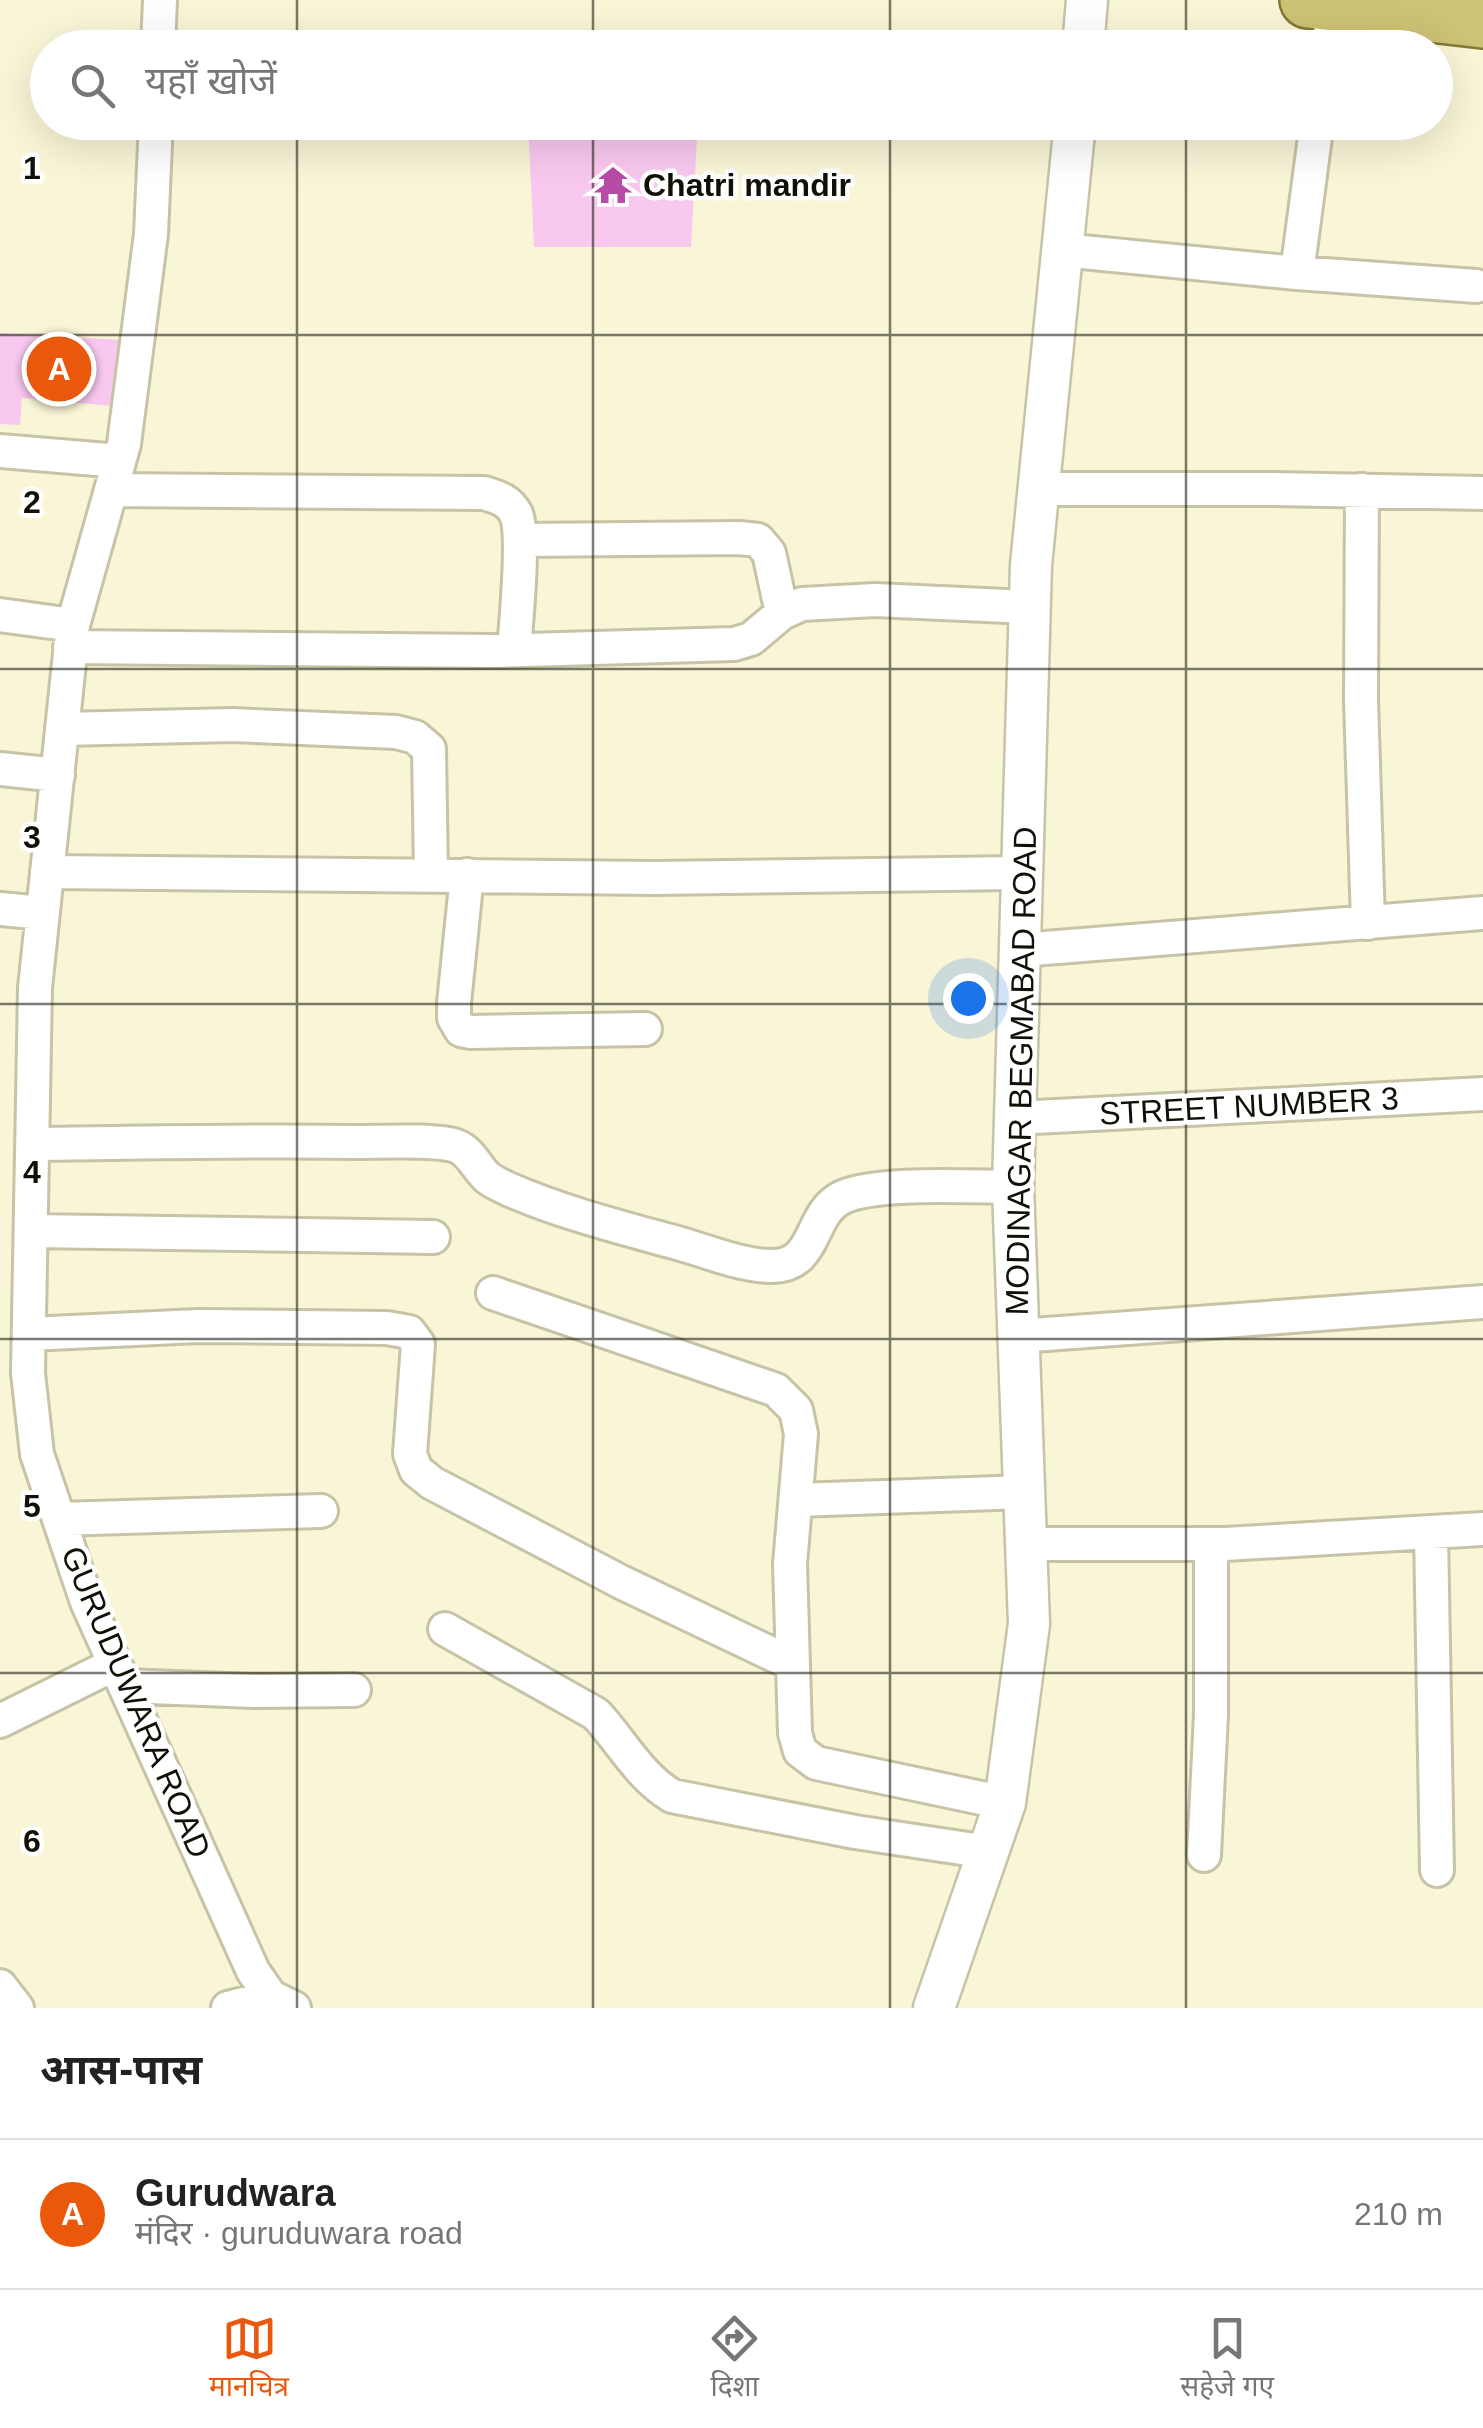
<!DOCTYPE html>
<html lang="hi">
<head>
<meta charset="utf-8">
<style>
  body { margin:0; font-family:Arial,"Noto Sans Devanagari",sans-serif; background:#f6f6f6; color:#222 }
  .you { position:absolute; left:968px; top:998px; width:35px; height:35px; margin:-25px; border:8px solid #fff; border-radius:50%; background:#1a73e8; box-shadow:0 0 0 15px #1a73e833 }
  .badge { display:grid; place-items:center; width:65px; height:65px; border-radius:50%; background:#ea580c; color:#fff; font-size:32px; font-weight:700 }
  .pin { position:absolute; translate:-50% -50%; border:5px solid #fff; box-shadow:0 2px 10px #0006 }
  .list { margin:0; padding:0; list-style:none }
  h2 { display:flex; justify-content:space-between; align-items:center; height:130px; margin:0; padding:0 40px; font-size:42px }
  h2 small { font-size:32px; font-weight:400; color:#767676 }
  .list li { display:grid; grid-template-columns:65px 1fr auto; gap:30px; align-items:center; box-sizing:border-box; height:150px; padding:0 40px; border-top:2px solid #e0e0e0 }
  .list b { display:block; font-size:38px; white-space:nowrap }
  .list p { margin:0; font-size:32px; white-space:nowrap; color:#767676 }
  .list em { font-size:32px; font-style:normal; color:#767676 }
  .icon { flex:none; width:55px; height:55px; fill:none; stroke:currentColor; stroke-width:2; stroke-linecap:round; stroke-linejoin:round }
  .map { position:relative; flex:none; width:1483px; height:2008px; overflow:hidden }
  .search { position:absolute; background:#fff; box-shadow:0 10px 40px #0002; left:30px; right:30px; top:30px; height:110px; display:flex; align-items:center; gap:25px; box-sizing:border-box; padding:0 35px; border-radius:55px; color:#767676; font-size:38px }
  .sheet { height:280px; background:#fff }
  nav { display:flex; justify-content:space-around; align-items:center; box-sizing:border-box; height:140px; border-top:2px solid #e0e0e0; background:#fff; font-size:28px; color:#767676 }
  nav a { display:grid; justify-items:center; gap:5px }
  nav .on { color:#ea580c }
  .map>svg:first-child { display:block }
  .building { fill:#f9c8ef }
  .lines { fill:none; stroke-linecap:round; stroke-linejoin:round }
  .minor-casing { stroke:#c7c3a7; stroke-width:38 }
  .tertiary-casing { stroke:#c7c3a7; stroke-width:45 }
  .trunk-casing { stroke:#837937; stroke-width:60 }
  .minor { stroke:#fff; stroke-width:32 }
  .tertiary { stroke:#fff; stroke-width:40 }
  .trunk { stroke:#cec274; stroke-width:55 }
  .grid { fill:none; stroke:#111006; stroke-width:2.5; stroke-opacity:0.55 }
  .labels { text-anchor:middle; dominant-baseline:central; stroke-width:9; stroke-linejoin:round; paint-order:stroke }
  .poi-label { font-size:32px; font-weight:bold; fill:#111006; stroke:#fff; text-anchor:start }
  .street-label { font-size:32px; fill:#111006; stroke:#fff }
  .grid-label { font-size:32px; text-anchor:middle; font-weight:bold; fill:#111006; stroke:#fff; stroke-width:9; stroke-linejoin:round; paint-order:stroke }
</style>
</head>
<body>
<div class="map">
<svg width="1483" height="2008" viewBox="0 0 1483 2008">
  <rect width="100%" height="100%" fill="#f9f5d7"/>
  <!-- building -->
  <path class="building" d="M524,37L639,45V48H525Z
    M95,122H140L139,128L95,130Z
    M528,122H698L691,247H534Z
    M0,333L122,340L113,406L22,398L20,425L0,424Z"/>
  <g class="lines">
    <!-- minor casing -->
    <g class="minor-casing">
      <path id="minor" d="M158,48L160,0
        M1328,48L1334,3
        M156,122L151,234L124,444L73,625L35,988L28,1373L37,1454L87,1602L253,1971L271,1997L294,2008
        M1062,250L1297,273L1476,286
        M1297,273L1317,122
        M0,451L119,461
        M1039,489H1273L1483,493
        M111,490L484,493C497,497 509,500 516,514C525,536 516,622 514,650
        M1362,490L1361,700L1368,923
        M520,540L739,538L758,540L769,553L782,613
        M0,615L73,625
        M70,647L494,651L734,644L751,639L782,613L802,604L875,600L1030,607
        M62,729L233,725L396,732L415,737L429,749L431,875
        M0,769L58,775
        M47,872L655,878L1022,873
        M467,875L454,1003V1018L461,1030L471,1032L645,1029
        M0,909L43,913
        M1020,950L1483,913
        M1015,1118L1483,1094
        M33,1144C141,1143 250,1140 358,1142C381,1142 437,1139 456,1146C471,1151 477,1169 488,1178C493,1182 502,1186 508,1189C563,1213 623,1228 681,1244C709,1252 740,1265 769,1266C818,1268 808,1215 841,1198C873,1181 973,1187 1013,1187
        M31,1231L433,1237
        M493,1293L776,1390L796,1410L801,1434L790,1564L795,1733L800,1751L816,1763L1005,1803
        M29,1334L198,1326L387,1328L409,1332L418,1344L410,1454L416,1470L432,1483L621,1582L793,1664
        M1019,1336L1483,1302
        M797,1500L1024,1492
        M59,1519L321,1511
        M1431,1533L1437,1870
        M1026,1544H1225L1483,1529
        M445,1629L596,1714C622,1742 638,1775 672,1796L855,1832L988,1852
        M125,1686L254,1691L354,1690
        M0,1721L115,1664
        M1204,1855L1211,1715V1544
        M0,1986L17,2008
        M228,2008L271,1997"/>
    </g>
    <!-- tertiary casing -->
    <g class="tertiary-casing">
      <path id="tertiary" d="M1083,48L1087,0
        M934,2008L1005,1803L1029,1624L1013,1187L1031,565L1075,122"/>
    </g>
    <!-- trunk casing -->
    <g class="trunk-casing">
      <path id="trunk" d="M1308,0L1483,20"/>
    </g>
    <!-- minor -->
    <use href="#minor" class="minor"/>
    <!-- tertiary -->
    <use href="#tertiary" class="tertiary"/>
    <!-- trunk -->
    <use href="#trunk" class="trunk"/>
  </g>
  <!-- grid -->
  <path class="grid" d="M297,0V48M593,0V48M890,0V48M1186,0V48M297,122V2008M593,122V2008M890,122V2008M1186,122V2008M0,335H1483M0,669H1483M0,1004H1483M0,1339H1483M0,1673H1483"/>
  <!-- icons -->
  <defs>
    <g id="temple-bare" transform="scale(3)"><path d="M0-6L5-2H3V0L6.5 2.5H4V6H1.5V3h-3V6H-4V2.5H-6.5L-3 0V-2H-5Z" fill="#b84aa8" stroke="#fff" stroke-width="2.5" paint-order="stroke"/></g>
  </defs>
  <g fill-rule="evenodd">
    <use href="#temple-bare" x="613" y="185"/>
  </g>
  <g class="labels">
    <!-- poi labels -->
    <g class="poi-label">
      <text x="643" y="185">Chatri mandir</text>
    </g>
    <!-- street labels -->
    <g class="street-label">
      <text transform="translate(1021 1071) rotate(-89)">MODINAGAR BEGMABAD ROAD</text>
      <text transform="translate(1249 1106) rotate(-3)">STREET NUMBER 3</text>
      <text transform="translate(136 1702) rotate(67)">GURUDUWARA ROAD</text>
    </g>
  </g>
  <g class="grid-label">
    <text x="32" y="179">1</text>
    <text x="32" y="513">2</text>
    <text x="32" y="848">3</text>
    <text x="32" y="1183">4</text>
    <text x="32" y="1517">5</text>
    <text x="32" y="1852">6</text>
  </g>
</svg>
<div class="you"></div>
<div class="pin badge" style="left:59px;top:369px">A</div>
<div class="search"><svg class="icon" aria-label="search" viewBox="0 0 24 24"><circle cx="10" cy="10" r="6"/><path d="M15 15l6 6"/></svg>यहाँ खोजें</div>
</div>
<section class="sheet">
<h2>आस-पास<small></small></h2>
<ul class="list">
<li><span class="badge">A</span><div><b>Gurudwara</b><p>मंदिर · guruduwara road</p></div><em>210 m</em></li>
</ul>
</section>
<nav>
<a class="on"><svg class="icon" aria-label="map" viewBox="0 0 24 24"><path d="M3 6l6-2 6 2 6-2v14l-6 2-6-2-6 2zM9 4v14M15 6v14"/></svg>मानचित्र</a>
<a><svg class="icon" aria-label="directions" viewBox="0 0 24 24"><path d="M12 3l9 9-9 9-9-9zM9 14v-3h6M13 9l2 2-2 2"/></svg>दिशा</a>
<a><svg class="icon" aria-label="saved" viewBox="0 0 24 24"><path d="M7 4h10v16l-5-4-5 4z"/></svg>सहेजे गए</a>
</nav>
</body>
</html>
